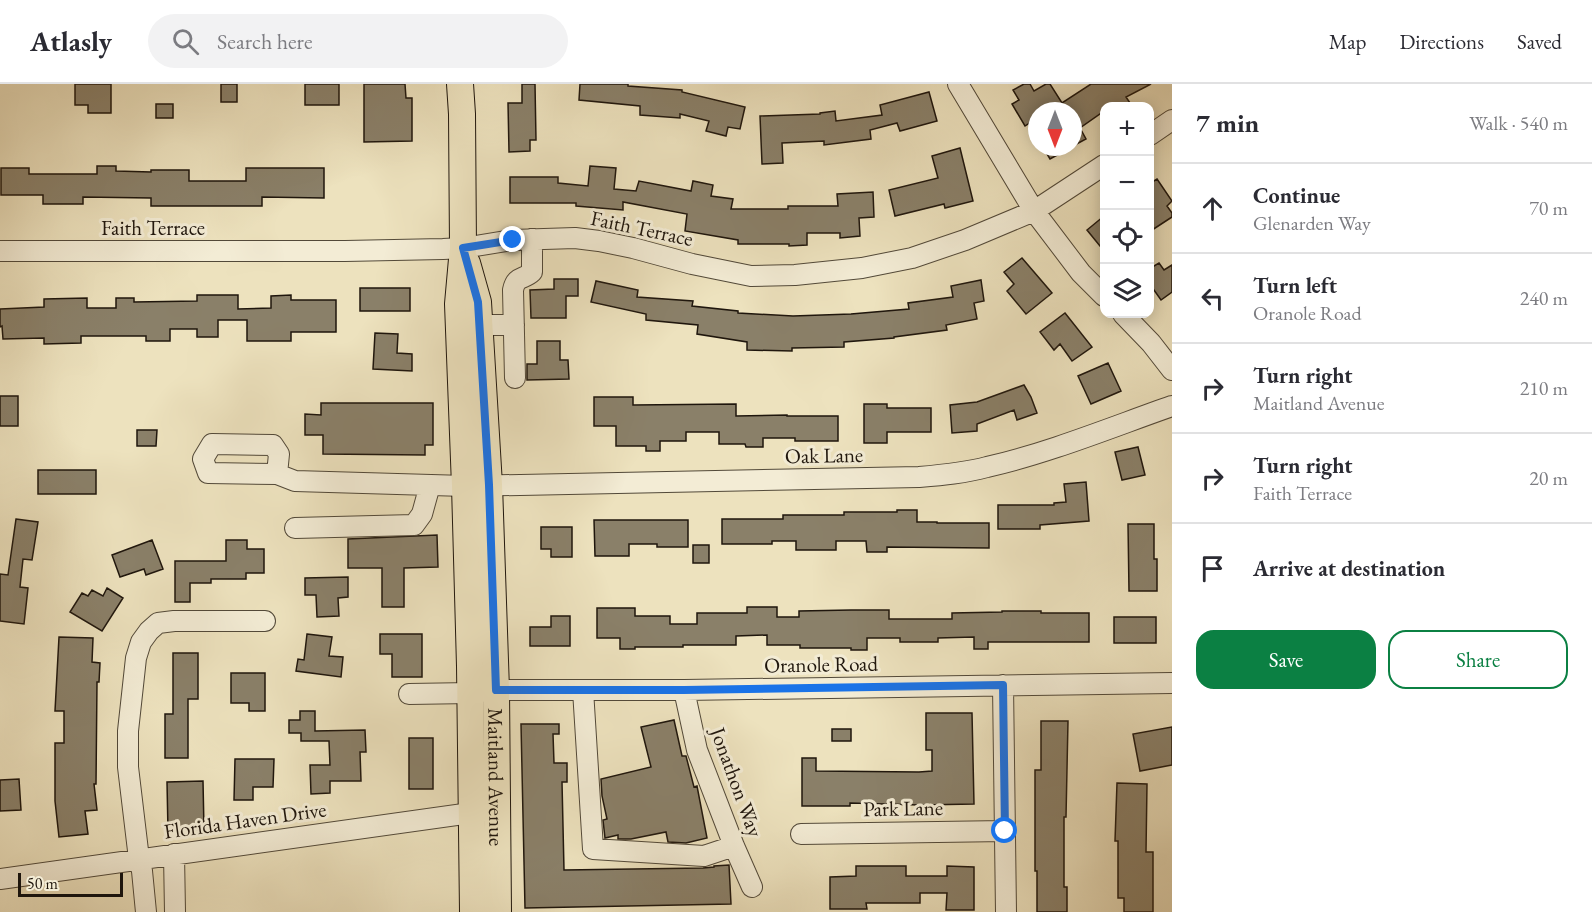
<!DOCTYPE html>
<html lang="en">
<head>
<meta charset="utf-8">
<style>
  body { margin:0; font-family:"EB Garamond",serif; background:#f2f2f3; color:#2b2b33 }
  .controls { position:absolute; right:18px; top:18px; display:grid; overflow:hidden; border-radius:12px; box-shadow:0 3px 15px #0003 }
  .controls button { width:54px; height:54px; display:grid; place-items:center; padding:0; border:0; border-bottom:2px solid #e1e1e2; background:#fff; color:#2b2b33; font:30px sans-serif }
  .compass { position:absolute; left:1028px; top:18px; width:54px; height:54px; border-radius:50%; background:#fff; box-shadow:0 3px 15px #0003; rotate:180deg }
  .scale { position:absolute; left:18px; bottom:15px; width:105px; box-sizing:border-box; padding-left:6px; border:3px solid #1f160d; border-top:0; font-size:16px; line-height:21px; white-space:nowrap; color:#1f160d; -webkit-text-stroke:4px #f3ecd5; paint-order:stroke }
  .stop { position:absolute; width:18px; height:18px; margin:-14px; border:4px solid #1a73e8; border-radius:50%; background:#fff }
  .stop.end { background:#1a73e8; border-color:#fff; box-shadow:0 2px 6px #0008 }
  .list { margin:0; padding:0; list-style:none }
  h2 { display:flex; justify-content:space-between; align-items:center; height:78px; margin:0; padding:0 24px; font-size:26px }
  h2 small { font-size:20px; font-weight:400; color:#7c7c81 }
  .list li { display:grid; grid-template-columns:39px 1fr auto; gap:18px; align-items:center; box-sizing:border-box; height:90px; padding:0 24px; border-top:2px solid #e1e1e2 }
  .list b { display:block; font-size:22px; white-space:nowrap }
  .list p { margin:0; font-size:20px; white-space:nowrap; color:#7c7c81 }
  .list em { font-size:20px; font-style:normal; color:#7c7c81 }
  .actions { display:flex; gap:12px; padding:18px 24px }
  .actions a { flex:1; padding:14px 0; border:2px solid #0b8043; border-radius:18px; text-align:center; font-size:21px; color:#0b8043 }
  .actions .main { background:#0b8043; color:#fff }
  .icon { flex:none; width:33px; height:33px; fill:none; stroke:currentColor; stroke-width:2; stroke-linecap:round; stroke-linejoin:round }
  .map { position:relative; flex:none; width:1172px; height:828px; overflow:hidden }
  header { display:flex; align-items:center; gap:36px; box-sizing:border-box; height:84px; padding:0 30px; background:#fff; border-bottom:2px solid #e1e1e2 }
  header strong { font-size:28px }
  nav { display:flex; gap:33px; margin-inline-start:auto; font-size:21px }
  .search { width:420px; height:54px; background:#f2f2f3; display:flex; align-items:center; gap:15px; box-sizing:border-box; padding:0 21px; border-radius:33px; color:#7c7c81; font-size:22px }
  main { display:flex }
  aside { flex:1; background:#fff }
  .map>svg:first-child { display:block }
  .building { fill:#8a8069; stroke:#1f160d; stroke-width:1.5 }
  .lines { fill:none; stroke-linecap:round; stroke-linejoin:round }
  .minor-casing { stroke:#524939; stroke-width:22 }
  .major-casing { stroke:#1f160d; stroke-width:28 }
  .minor { stroke:#f3ecd5; stroke-width:20 }
  .major { stroke:#ede2be; stroke-width:26 }
  .route { stroke:#1a73e8; stroke-width:8 }
  .labels { text-anchor:middle; dominant-baseline:central; stroke-width:6; stroke-linejoin:round; paint-order:stroke }
  .street-label { font-size:21px; fill:#1f160d; stroke:#f3ecd5 }
</style>
</head>
<body>
<header>
<strong>Atlasly</strong>
<div class="search"><svg class="icon" aria-label="search" viewBox="0 0 24 24"><circle cx="10" cy="10" r="6"/><path d="M15 15l6 6"/></svg>Search here</div>
<nav><a>Map</a><a>Directions</a><a>Saved</a></nav>
</header>
<main>
<div class="map">
<svg width="1172" height="828" viewBox="0 0 1172 828">
  <rect width="100%" height="100%" fill="#ede2be"/>
  <filter id="stains"><feTurbulence type="fractalNoise" baseFrequency=".00333" numOctaves="4"/><feColorMatrix values="0 0 0 0 .2 0 0 0 0 .09 0 0 0 0 .02 0 0 0 .5 -.17"/></filter>
  <radialGradient id="worn" r=".72"><stop offset=".6" stop-color="#630" stop-opacity="0"/><stop offset="1" stop-color="#630" stop-opacity=".3"/></radialGradient>
  <!-- building -->
  <path class="building" d="M75,0H111V29H88V21H75Z
    M221,0H237V18H221Z
    M305,0H339V21H305Z
    M364,0H405L406,14H412V57L364,58Z
    M522,0H535L536,56H530V67L509,68L508,19H522Z
    M580,0H628V2L682,6V8L745,23L740,45L728,43L726,52L706,47L709,37L680,30V34L640,31V22L579,16Z
    M1024,0H1030L1034,7L1046,0H1050L1062,19L1091,0H1151L1126,13L1132,22H1104V27L1080,44L1086,55L1073,62V27H1037V34L1025,42L1012,20L1019,16L1013,6Z
    M929,8L937,37L900,47L897,39L870,46L871,55L824,61V57L782,59L783,79L762,80L760,32L820,30V29L835,27L836,37L882,31L880,21Z
    M156,20H173V34H156Z
    M1043,63H1072L1050,75Z
    M960,64L973,117L945,124L944,120L895,132L889,106L938,94L932,72Z
    M97,82H116V87L151,88V86H189V97H246V84H324V114L262,113V122H151V114L83,113V120H43V111H1V84H29V90H97Z
    M590,82L616,84L614,105L636,107L639,97L691,107L693,97L713,101L711,112L733,115L731,125H788V122H838L837,110L873,108L874,133L859,134L860,152L840,154V149H807V161L789,162V160H738V156L685,147L687,130L623,118V126L576,122V119H510V93H558V99L588,102Z
    M1157,95L1172,117L1167,122L1172,129V133L1149,148V100Z
    M1104,132V167L1087,146Z
    M1022,174L1052,209L1026,230L1007,207L1014,200L1004,188Z
    M1159,179L1164,186L1172,181V208L1161,216L1149,199V185Z
    M554,195H578V212H566V234H531L530,206L554,205Z
    M981,196L984,217L974,219L977,235L946,241L947,246L894,253V254L844,258V263L792,264V267L747,266V258L697,250L698,241L646,236V230L591,218L596,197L638,206L637,213L693,217L692,222L738,227V229L793,232L851,230L909,225L908,219L953,213L951,202Z
    M360,204H410V227H360Z
    M197,211H238V225L271,224V212L291,211V216H336V248H291V257H247V236H218V253H197V245H170V257H146V252H81V259L44,260V254L3,255L2,242L0,243V225L44,223V215L87,214V224H116V214H134V218L197,217Z
    M1065,229L1092,263L1072,277L1060,260L1054,266L1040,248Z
    M375,249L398,250L397,269L412,270V287L373,285Z
    M537,257H560V276H568L569,295L527,296V280H537Z
    M1108,279L1121,307L1091,320L1078,292Z
    M1024,301L1031,313L1037,329L1017,336L1014,326L977,340V347L952,349L950,321L977,318Z
    M0,312H18V342H0Z
    M594,313H633V321L736,320V332L787,331V332H838V357H795V354H763V363H746L745,360H719V348H686V357H660V367H646V362H616V342H594Z
    M321,319H433V361H425V371L323,370V351H305V330L321,331Z
    M864,320H887V324H931V348H887V359H864Z
    M137,346H157L156,362H137Z
    M1138,363L1145,391L1122,396L1115,368Z
    M38,386H96V410H38Z
    M1086,398L1089,437L1040,441V445H998V421H1054V419L1066,418L1064,400Z
    M897,426H917V438H937V439H989V464L887,463V468H867L866,457H836V466H796V457H772V460H722V435H783V431H844V428H897Z
    M16,435L38,438L32,476L23,475L20,503L28,504L24,540L0,537V490L8,491Z
    M594,436H688V463H657V460H629V472H595Z
    M1128,440H1154V475H1157V507H1129Z
    M541,443H572V473H551V465H541Z
    M437,451L438,483L404,484V523H382V484H348V455Z
    M152,456L163,485L146,491L144,485L120,493L112,471Z
    M226,456H247V465H264V489H246V495H211V499H190V518H175V477H226Z
    M693,461H709V479H693Z
    M348,493V513L338,514L339,532L317,533L316,511H305V494Z
    M107,504L123,514L102,547L70,528L82,509L88,512L92,506L103,512Z
    M747,523H777V533H799V527L851,526H889V535H952V529L1002,528V527H1041V529H1089V558H988V565H974V553L938,554V558H900V554H867V566H851V564H800V561H767V551L736,552V561H683V563H635V565H620V554H597V524H635V532H670V540H697V529H747Z
    M551,532H570V562H530V543H551Z
    M1114,533H1156V559H1114Z
    M307,550L332,553L329,572L343,573L341,593L296,587L298,575L304,576Z
    M380,550H422V593H392V570H380Z
    M59,553L93,554L92,578L100,579L99,598H97L96,700H94L97,726L85,727L88,750L59,753L55,717V659H64V627H55Z
    M173,569H198V615H188V674H165V630H173Z
    M231,589H265V627H249V619H231Z
    M300,627H315V647L365,646L366,668H360L361,697H330V709L311,710L310,681H330L329,657H301V649H289V636H300Z
    M926,629H972L974,720L920,721L850,719V722H802V674H816V687L919,688L932,687V666H926Z
    M674,636L682,672H686L694,703L697,702L707,754L686,759L668,758L666,748L631,755H618V751L605,754L603,736L607,735L602,712L601,695L651,683L641,643Z
    M1041,637H1068L1066,733H1064V803H1067V828H1037V787H1035V686H1041Z
    M521,640H559V650H553L554,679H567V698H562L564,786L703,784L714,783V782L729,781L731,820L525,824Z
    M1172,643V681L1140,687L1133,650Z
    M832,645H851V657H832Z
    M409,654H433V705H409Z
    M235,675H274L273,703H253V716H234Z
    M19,695L21,726L0,727V696Z
    M203,697L204,746L168,747L167,698Z
    M1117,699L1147,700L1146,768H1153V828H1124V814H1118V757H1115Z
    M856,782H906V792H947V782L974,783V826H946L947,809H920V819H866L867,825H830V793L856,792Z"/>
  <g class="lines">
    <!-- minor casing -->
    <g class="minor-casing">
      <path id="minor" d="M958,0L1034,127L1081,189L1104,212
        M1150,51L1172,36
        M0,167H345L443,165L463,164L513,156L575,154L599,157L633,164L692,180L751,192L795,191L862,184L912,174L965,156L1034,127L1104,81
        M1123,230L1151,259L1172,286
        M480,241H514
        M515,294L513,206C516,191 524,196 532,188V155
        M277,390L279,370L273,361L212,360L203,375L208,389L277,390L295,397L465,402L919,393C942,391 965,389 987,383C1049,369 1112,343 1172,322
        M295,444L414,441L422,430L430,401
        M1003,601L1006,828
        M583,606L593,765L704,772L734,762
        M684,606L697,666L734,762L752,803
        M409,610L471,609L496,606H684L1172,599
        M801,750L1005,747
        M174,770L175,828
        M0,795L485,727
        M146,828L142,787L139,775L128,683V647L136,574L141,558L149,547L158,539L174,537H265"/>
    </g>
    <!-- major casing -->
    <g class="major-casing">
      <g id="major">
        <path d="M460,0L462,30L463,164L458,220L465,402L470,582L473,828"/>
        <path id="s1" d="M467,179L478,218L489,401L496,606L498,828"/>
      </g>
    </g>
    <!-- minor -->
    <use href="#minor" class="minor"/>
    <!-- major -->
    <use href="#major" class="major"/>
  </g>
  <g class="lines">
    <!-- route -->
    <path class="route" d="M513,156L463,164L478,218L489,401L496,606H684L1003,601L1005,747"/>
  </g>
  <g class="labels">
    <!-- street labels -->
    <g class="street-label">
      <text x="153" y="143">Faith Terrace</text>
      <text transform="translate(642 144) rotate(12)">Faith Terrace</text>
      <text transform="translate(824 371) rotate(-1)">Oak Lane</text>
      <text transform="translate(821 580) rotate(-1)">Oranole Road</text>
      <text stroke="none"><textPath href="#s1" startOffset="516">Maitland Avenue</textPath></text>
      <text transform="translate(737 698) rotate(70)">Jonathon Way</text>
      <text transform="translate(903 724) rotate(-1)">Park Lane</text>
      <text transform="translate(245 736) rotate(-8)">Florida Haven Drive</text>
    </g>
  </g>
  <rect width="100%" height="100%" filter="url(#stains)"/>
  <rect width="100%" height="100%" fill="url(#worn)"/>
</svg>
<div class="controls">
<button>+</button>
<button>−</button>
<button><svg class="icon" aria-label="locate" viewBox="0 0 24 24"><circle cx="12" cy="12" r="6"/><path d="M12 2v4M12 18v4M2 12h4M18 12h4"/></svg></button>
<button><svg class="icon" aria-label="layers" viewBox="0 0 24 24"><path d="M12 4l9 5-9 5-9-5zM3 14l9 5 9-5"/></svg></button>
</div>
<svg class="compass" viewBox="-18 -18 36 36"><path d="M0-13l5 13h-10z" fill="#e53935"/><path d="M0 13l5-13h-10z" fill="#7c7c81"/></svg>
<div class="scale">50 m</div>
<div class="stop" style="left:1005px;top:747px"></div>
<div class="stop end" style="left:513px;top:156px"></div>
</div>
<aside>
<h2>7 min<small>Walk · 540 m</small></h2>
<ul class="list">
<li><svg class="icon" aria-label="ahead" viewBox="0 0 24 24"><path d="M12 20V5M6 11l6-6 6 6"/></svg><div><b>Continue</b><p>Glenarden Way</p></div><em>70 m</em></li>
<li><svg class="icon" aria-label="left" viewBox="0 0 24 24"><path d="M17 20v-9H6M10 6l-5 5 5 5"/></svg><div><b>Turn left</b><p>Oranole Road</p></div><em>240 m</em></li>
<li><svg class="icon" aria-label="right" viewBox="0 0 24 24"><path d="M7 20v-9h11M14 6l5 5-5 5"/></svg><div><b>Turn right</b><p>Maitland Avenue</p></div><em>210 m</em></li>
<li><svg class="icon" aria-label="right" viewBox="0 0 24 24"><path d="M7 20v-9h11M14 6l5 5-5 5"/></svg><div><b>Turn right</b><p>Faith Terrace</p></div><em>20 m</em></li>
<li><svg class="icon" aria-label="arrive" viewBox="0 0 24 24"><path d="M6 21V4h12l-3 4 3 4H6"/></svg><div><b>Arrive at destination</b></div></li>
</ul>
<div class="actions"><a class="main">Save</a><a>Share</a></div>
</aside>
</main>
</body>
</html>
